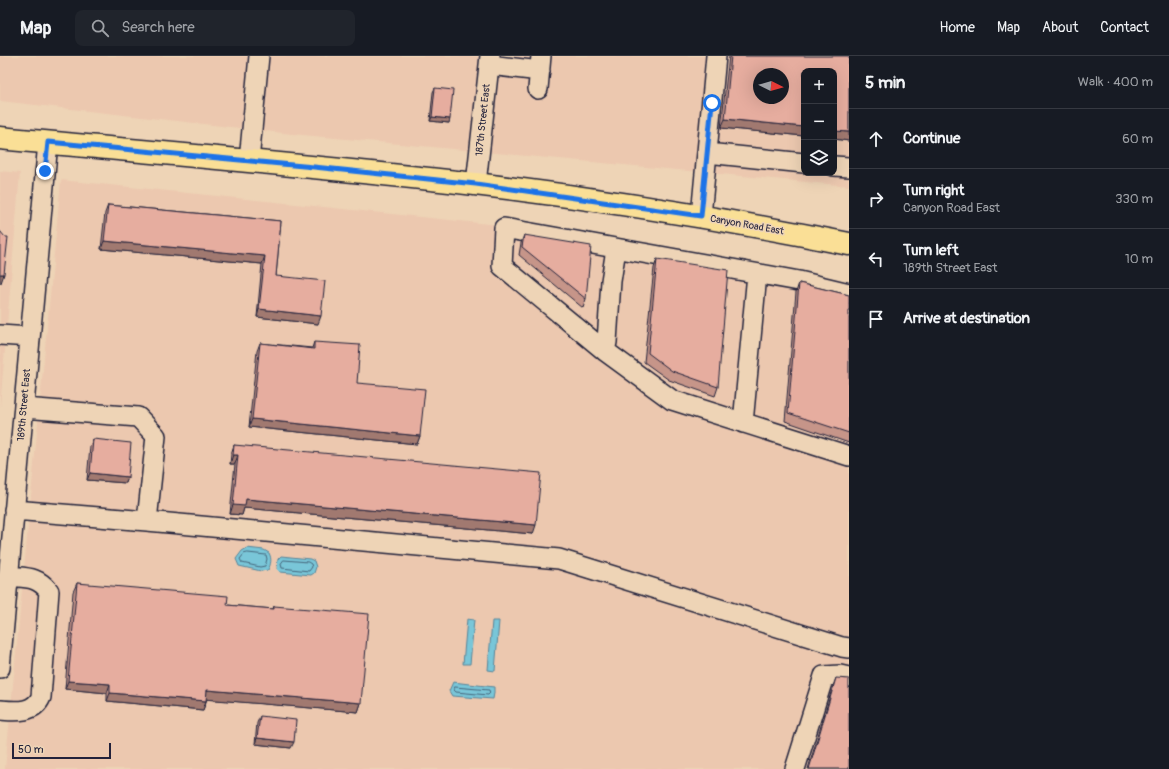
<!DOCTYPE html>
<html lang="en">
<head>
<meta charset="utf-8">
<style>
  body { margin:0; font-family:Pangolin,sans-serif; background:#20242c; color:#f1f3f6 }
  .controls { position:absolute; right:12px; top:12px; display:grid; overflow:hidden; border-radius:8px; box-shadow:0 4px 16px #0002 }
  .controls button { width:36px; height:36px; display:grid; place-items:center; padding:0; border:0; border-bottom:1px solid #363941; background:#171b24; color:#f1f3f6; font:20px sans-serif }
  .compass { position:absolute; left:753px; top:12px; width:36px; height:36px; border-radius:50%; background:#171b24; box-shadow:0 4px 16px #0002; rotate:95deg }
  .scale { position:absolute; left:12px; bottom:10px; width:99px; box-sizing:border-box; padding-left:4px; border:2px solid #22223b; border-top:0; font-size:11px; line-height:14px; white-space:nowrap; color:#22223b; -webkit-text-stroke:3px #eed4b6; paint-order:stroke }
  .stop { position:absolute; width:12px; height:12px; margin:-9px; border:3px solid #1a73e8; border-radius:50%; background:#fff }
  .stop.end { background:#1a73e8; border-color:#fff; box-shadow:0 1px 4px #0008 }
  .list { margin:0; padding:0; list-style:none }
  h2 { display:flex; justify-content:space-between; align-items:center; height:52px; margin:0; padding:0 16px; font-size:17px }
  h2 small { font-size:13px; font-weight:400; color:#9ea1a6 }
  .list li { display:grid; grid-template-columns:26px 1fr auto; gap:12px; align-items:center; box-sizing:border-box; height:60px; padding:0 16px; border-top:1px solid #363941 }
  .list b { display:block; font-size:15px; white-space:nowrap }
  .list p { margin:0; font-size:13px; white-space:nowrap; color:#9ea1a6 }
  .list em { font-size:13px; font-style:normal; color:#9ea1a6 }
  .icon { flex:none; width:22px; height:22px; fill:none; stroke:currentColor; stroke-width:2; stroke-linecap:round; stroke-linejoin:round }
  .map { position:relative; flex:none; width:849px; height:713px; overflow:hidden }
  header { display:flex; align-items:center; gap:24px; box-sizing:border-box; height:56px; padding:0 20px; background:#171b24; border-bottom:1px solid #363941 }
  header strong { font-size:19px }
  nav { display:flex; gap:22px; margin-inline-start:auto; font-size:14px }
  .search { width:280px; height:36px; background:#20242c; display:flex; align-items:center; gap:10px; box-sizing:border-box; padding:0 14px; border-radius:8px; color:#9ea1a6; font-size:15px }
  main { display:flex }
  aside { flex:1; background:#171b24 }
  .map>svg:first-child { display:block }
  .built { fill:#ecc8af; fill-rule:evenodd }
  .water { fill:#79c6d8; stroke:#568499 }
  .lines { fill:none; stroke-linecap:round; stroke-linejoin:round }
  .shore { stroke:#45647a; stroke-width:1 }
  .minor-casing { stroke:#22223b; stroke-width:22 }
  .major-casing { stroke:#22223b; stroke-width:25 }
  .minor { stroke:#eed4b6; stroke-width:19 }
  .major { stroke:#fadf96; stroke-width:22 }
  .wall { fill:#c69589; stroke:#22223b }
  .shaded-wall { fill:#a1796f; stroke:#22223b }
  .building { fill:#e6ad9f; stroke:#22223b; fill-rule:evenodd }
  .route { stroke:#1a73e8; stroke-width:5 }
  .labels { text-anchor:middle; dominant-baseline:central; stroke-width:3; stroke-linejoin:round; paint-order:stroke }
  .street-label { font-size:10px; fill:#22223b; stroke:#eed4b6 }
</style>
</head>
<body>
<header>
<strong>Map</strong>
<div class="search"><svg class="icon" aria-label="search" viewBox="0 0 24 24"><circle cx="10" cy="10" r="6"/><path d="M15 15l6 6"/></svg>Search here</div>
<nav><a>Home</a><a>Map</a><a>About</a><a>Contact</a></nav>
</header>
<main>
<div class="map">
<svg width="849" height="713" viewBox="0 0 849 713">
  <rect width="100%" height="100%" fill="#eed4b6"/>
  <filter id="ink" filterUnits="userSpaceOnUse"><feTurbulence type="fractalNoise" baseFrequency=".025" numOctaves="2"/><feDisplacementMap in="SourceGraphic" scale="8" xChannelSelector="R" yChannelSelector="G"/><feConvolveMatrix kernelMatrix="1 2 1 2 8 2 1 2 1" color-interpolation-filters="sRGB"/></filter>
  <g filter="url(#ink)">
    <!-- built -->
    <path class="built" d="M0,0H849V130L292,78L0,45ZM804,15H834V117H804ZM759,18H783V42H759Z
      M0,115L20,117L0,351Z
      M61,124L537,173L849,228V713H5Z"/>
    <!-- water -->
    <path class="water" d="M247,492L264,494L269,497C272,503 271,508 268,514L261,515L239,510L236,503L242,495Z
      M281,500L310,503L314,505L316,511L314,517L311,519L280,516L277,513L278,503Z
      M467,563L474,564L470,608H463Z
      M492,565H499L495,615L488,614Z
      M453,626L494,631V637L493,643L452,640L449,635Z"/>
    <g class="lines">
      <!-- shore -->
      <path class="shore" d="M248,497L266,499L267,503L265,510L260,511L242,507L240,503L244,498Z
        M284,504L308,506L311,508L312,511L309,515L282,512L281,508Z
        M455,631L489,634L490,637L488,639L456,636L454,634Z"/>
      <!-- minor casing -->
      <g class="minor-casing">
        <path id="minor" d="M489,9L540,15
          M538,33L541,0
          M707,97L804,107
          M249,105L259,0
          M834,110L849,111
          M476,128L490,0
          M701,160L716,0
          M849,237L799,225L504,172L502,210L605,295L672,344L849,400
          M0,279L30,281
          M605,295L607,286L611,225L616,193
          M743,367L757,218
          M14,454L147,465L156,380L138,361L24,352
          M147,465L559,503L842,591L849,592
          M0,612L48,86
          M0,654C14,655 34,658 41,641L49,535C37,520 27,522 8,520
          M795,713L824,620L840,619L849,621"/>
      </g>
      <!-- major casing -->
      <g class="major-casing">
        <path id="major" d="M0,82C158,97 317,110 475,128C600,143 725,163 849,188"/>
      </g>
      <!-- minor -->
      <use href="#minor" class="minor"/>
      <!-- major -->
      <use href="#major" class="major"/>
    </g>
    <!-- wall -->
    <path class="wall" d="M729,0H849V85L834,83L804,15V80L721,72Z
      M435,32L449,67L430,65L433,36Z
      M108,149L281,165L276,220L318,268L257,261L262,208L101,193L105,157Z
      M524,179L586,243L583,252L519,199L521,187Z
      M657,203L718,331L715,340L669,324L644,306L654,212Z
      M799,227L849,239V387L785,365L796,236Z
      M314,286L357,327L420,380L417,388L249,371L257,295L260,287L312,292Z
      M93,383L128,421L126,427L87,424L90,390Z
      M234,389L533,478L244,452L242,459L230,458L235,408H230L231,398Z
      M77,527L227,549L273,553L274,550L361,647L358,656L207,643L203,654L107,645V637L65,633L73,536Z
      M836,622L849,713H808L833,630Z
      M260,660L291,692L255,688L257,667Z"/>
    <!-- shaded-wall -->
    <path class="shaded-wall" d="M432,61L450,63L449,67L430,65Z
      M725,63L804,71V80L721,72Z
      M834,75L849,76V85L834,83Z
      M104,185L265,200L262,208L101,193Z
      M0,218H4L1,227L0,226Z
      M259,253L321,260L318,268L257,261Z
      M252,363L420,380L417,388L249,371Z
      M233,399H238L235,408H230Z
      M90,417L128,421L126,427L87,424Z
      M246,443L536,469L533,478L244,452L242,459L230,458L233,449Z
      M68,625L110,628L107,637L65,633Z
      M207,634L361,647L358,656L204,643Z
      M110,637L206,645L203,654L107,645Z
      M257,682L294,686L291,692L255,688Z"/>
    <!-- building -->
    <path class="building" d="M731,0H849V76L834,75V15H804V71L725,63ZM759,18H783V42H759Z
      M435,32L453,34L450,63L432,61Z
      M108,149L281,165L276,220L325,225L321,260L259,253L265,200L104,185Z
      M0,175L5,181H8L4,218H0Z
      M524,179L591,190L586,243L522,191Z
      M657,203L728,214L718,331L672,315L648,297Z
      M799,227L849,239V377L788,357Z
      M314,286L360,289L357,327L425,333L420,380L252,363L260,287L314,293Z
      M93,383L131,387L128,421L90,417Z
      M234,389L541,417L536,469L246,443L245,450L233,449L238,399H233Z
      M77,527L228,540L227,549L274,553V550L369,558L361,647L207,634L206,645L110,637V628L68,625Z
      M836,622L849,623V713H809Z
      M260,660L296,664L294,686L257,682Z"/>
  </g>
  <g class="lines" filter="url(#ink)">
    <!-- route -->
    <path class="route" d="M45,115L48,86L314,111L476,128L701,160L712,47"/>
  </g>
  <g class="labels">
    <!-- street labels -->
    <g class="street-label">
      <text transform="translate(483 64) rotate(-84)">187th Street East</text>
      <text transform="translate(747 169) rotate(10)">Canyon Road East</text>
      <text transform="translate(24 349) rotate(-85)">189th Street East</text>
    </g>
  </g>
</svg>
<div class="controls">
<button>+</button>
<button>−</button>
<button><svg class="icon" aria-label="layers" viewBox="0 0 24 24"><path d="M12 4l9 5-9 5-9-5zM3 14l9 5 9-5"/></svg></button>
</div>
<svg class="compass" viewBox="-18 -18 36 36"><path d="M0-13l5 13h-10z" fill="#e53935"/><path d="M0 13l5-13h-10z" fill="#9ea1a6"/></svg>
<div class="scale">50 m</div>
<div class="stop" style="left:712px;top:47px"></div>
<div class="stop end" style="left:45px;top:115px"></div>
</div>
<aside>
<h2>5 min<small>Walk · 400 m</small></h2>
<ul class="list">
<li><svg class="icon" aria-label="ahead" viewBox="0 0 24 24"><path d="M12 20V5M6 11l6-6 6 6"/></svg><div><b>Continue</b></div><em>60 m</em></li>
<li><svg class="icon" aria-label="right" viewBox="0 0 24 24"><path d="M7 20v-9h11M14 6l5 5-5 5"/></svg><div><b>Turn right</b><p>Canyon Road East</p></div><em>330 m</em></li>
<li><svg class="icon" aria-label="left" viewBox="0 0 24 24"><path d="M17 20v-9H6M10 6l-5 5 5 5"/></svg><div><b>Turn left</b><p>189th Street East</p></div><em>10 m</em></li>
<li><svg class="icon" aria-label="arrive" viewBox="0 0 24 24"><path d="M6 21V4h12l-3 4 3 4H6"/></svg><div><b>Arrive at destination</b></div></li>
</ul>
</aside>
</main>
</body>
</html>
